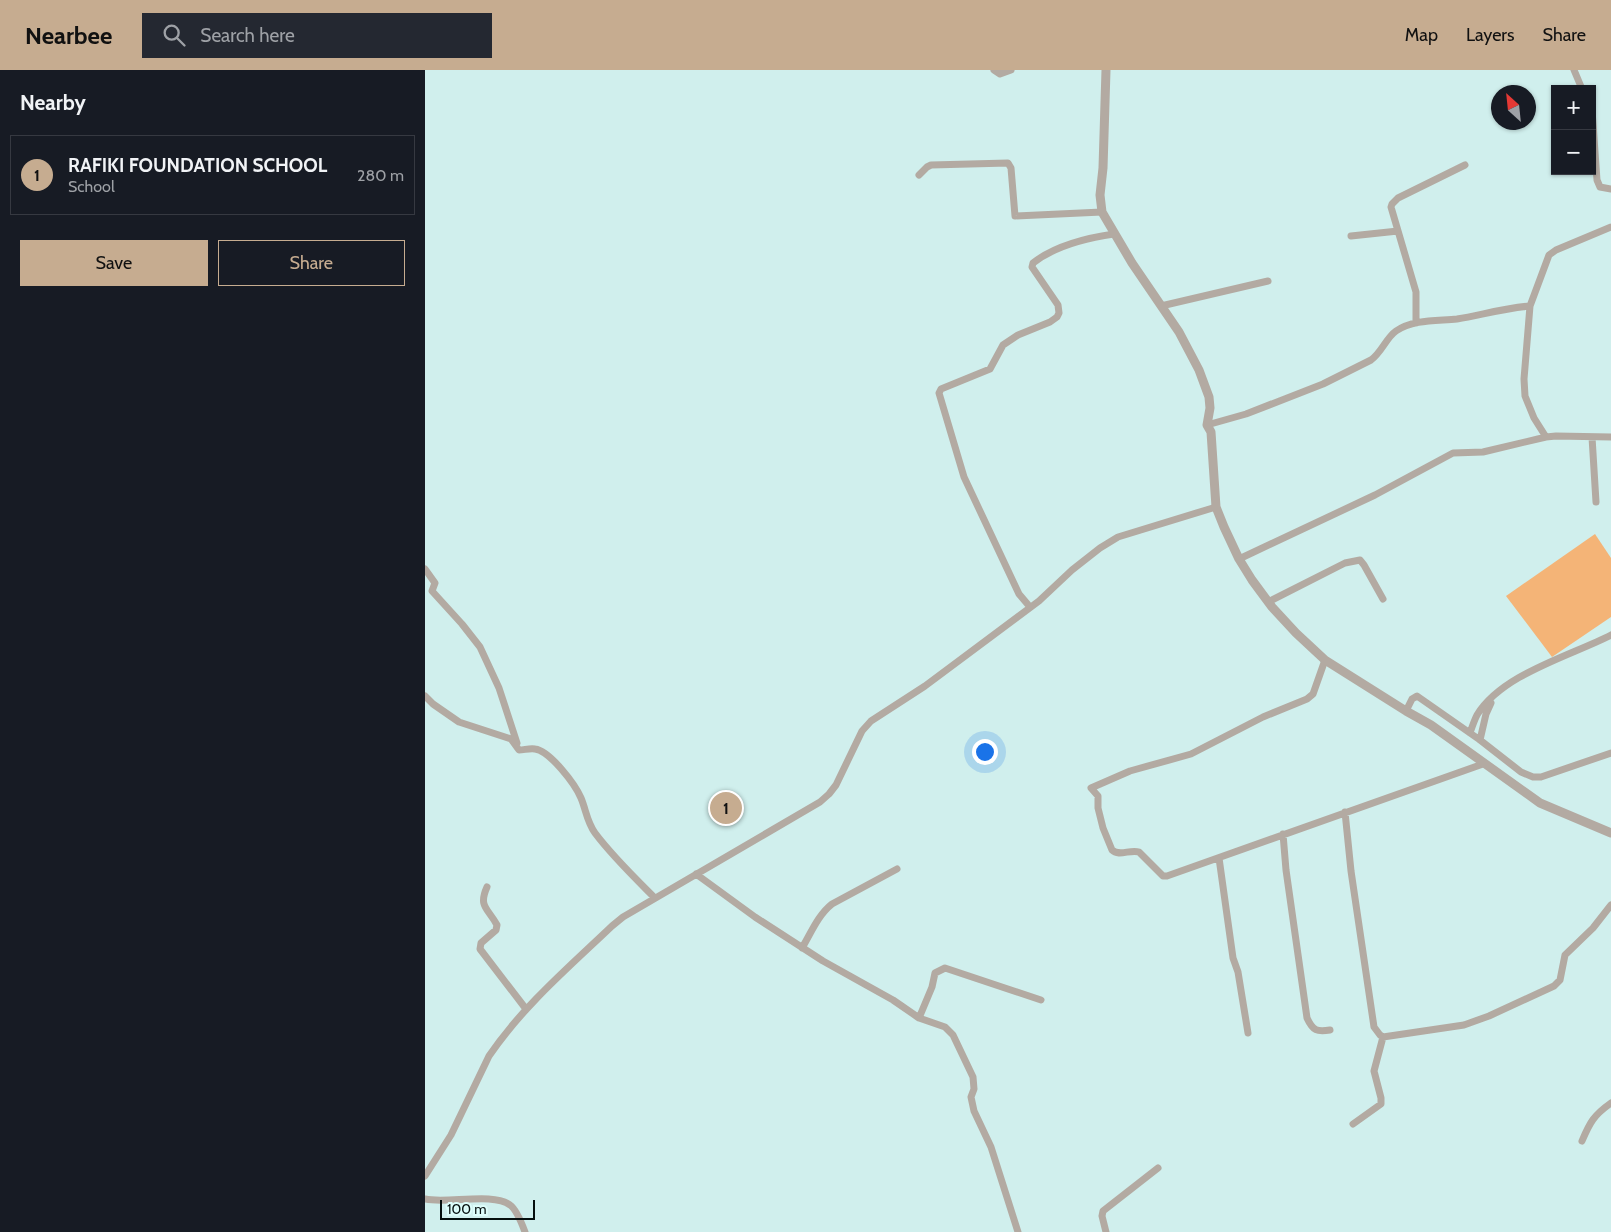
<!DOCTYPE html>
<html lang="en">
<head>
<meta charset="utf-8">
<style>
  body { margin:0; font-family:Cabin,sans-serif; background:#242831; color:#f1f3f6 }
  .controls { position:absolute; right:15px; top:15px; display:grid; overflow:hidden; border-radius:0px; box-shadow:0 1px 4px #0004 }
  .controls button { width:45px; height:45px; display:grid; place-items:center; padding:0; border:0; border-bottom:1px solid #363941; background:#171b24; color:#f1f3f6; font:25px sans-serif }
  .compass { position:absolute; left:1066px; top:15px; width:45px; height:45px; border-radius:50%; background:#171b24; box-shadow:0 1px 4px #0004; rotate:333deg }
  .scale { position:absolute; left:15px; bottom:12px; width:95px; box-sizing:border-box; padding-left:5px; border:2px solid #050f0e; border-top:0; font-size:14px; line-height:18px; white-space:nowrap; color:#050f0e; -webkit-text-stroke:4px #ddfdfa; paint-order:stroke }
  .you { position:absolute; left:559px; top:681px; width:18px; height:18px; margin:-12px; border:4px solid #fff; border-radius:50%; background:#1a73e8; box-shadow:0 0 0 8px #1a73e833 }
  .badge { display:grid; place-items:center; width:32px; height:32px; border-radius:50%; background:#c6ac90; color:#111; font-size:16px; font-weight:700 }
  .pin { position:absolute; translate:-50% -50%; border:2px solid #fff; box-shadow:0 1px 5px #0006 }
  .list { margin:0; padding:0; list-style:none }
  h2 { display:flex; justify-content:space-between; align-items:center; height:65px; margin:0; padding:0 20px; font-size:21px }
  h2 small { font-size:16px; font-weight:400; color:#9ea1a6 }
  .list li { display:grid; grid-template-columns:32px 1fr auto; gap:15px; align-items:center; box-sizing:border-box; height:80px; margin:0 10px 10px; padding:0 10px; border:1px solid #363941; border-radius:0px }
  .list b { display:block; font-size:19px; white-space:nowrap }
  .list p { margin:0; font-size:16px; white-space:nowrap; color:#9ea1a6 }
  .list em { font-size:16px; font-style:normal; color:#9ea1a6 }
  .actions { display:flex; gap:10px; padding:15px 20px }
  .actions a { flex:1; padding:11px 0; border:1px solid #c6ac90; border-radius:0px; text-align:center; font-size:18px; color:#c6ac90 }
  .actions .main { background:#c6ac90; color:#111 }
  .icon { flex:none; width:28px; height:28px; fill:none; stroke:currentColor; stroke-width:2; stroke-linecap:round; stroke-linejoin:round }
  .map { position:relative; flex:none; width:1186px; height:1162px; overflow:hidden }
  header { display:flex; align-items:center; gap:30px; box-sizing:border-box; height:70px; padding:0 25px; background:#c6ac90; color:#111 }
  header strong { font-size:24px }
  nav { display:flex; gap:28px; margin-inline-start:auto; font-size:18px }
  .search { width:350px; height:45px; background:#242831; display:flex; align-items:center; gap:12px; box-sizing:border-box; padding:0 18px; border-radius:0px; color:#9ea1a6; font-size:19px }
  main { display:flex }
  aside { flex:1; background:#171b24 }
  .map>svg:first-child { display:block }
  .green { fill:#f4b477 }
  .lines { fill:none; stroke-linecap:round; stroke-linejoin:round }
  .minor { stroke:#b3aaa2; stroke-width:7 }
  .tertiary { stroke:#b3aaa2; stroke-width:9 }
</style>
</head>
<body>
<header>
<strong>Nearbee</strong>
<div class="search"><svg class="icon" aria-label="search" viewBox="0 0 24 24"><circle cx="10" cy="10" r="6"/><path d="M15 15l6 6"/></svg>Search here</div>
<nav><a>Map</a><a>Layers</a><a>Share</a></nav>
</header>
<main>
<aside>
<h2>Nearby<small></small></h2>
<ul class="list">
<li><span class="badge">1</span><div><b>RAFIKI FOUNDATION SCHOOL</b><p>School</p></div><em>280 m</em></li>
</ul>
<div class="actions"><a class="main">Save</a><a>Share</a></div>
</aside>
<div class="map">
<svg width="1186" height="1162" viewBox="0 0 1186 1162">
  <rect width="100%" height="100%" fill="#d0efed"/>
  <!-- green -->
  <path class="green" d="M1170,464L1186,488V547L1127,587L1081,526Z"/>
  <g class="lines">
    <!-- minor -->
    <path class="minor" d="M569,0L575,4L586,0
      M1149,0L1157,19
      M1167,40L1172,110L1175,117L1186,119
      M494,105L502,97L506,95L583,93L586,98L590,146L677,142
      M1186,157L1131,180L1124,185L1105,236L1099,309L1100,326L1109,348L1121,367L1131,366L1186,367
      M926,166L973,161
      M736,236L843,211
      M991,253V222L966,137L967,134L973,128L1040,95
      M782,355L821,344L898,314L946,290C957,282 961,268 971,261C988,249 1013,251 1032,249C1056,245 1080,238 1105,236
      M1167,367L1171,432
      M814,489L950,425L1028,383L1058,382L1121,367
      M0,499L10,513L7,521L37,554L55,577L74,618L92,673
      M843,532L920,493L935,490L939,495L958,529
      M605,537L594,524L539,407L514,323L516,319L565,299L578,275L593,265L625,252L632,247L634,243L633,235L607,197L608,193C631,175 661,168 689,164
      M900,590L888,624L882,629L838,647L766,684L705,701L666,718L673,726V738L678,758L687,780C694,787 705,779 714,782L738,806H742L1058,694
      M0,626L8,634L34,652L86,669L94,680C99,680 105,678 110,679C125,681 150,714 156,728C161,740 162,752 170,763C188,787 209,807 230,828
      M981,641L987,629L992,626L1055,670L1096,702L1108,707H1116L1186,683
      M1045,663C1047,657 1049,651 1052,645C1077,604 1145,586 1186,565
      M1055,670L1061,644L1066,633
      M920,742L926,801L949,957L955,965L958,967L1039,955L1064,946L1129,916L1135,910L1140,885L1168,858L1186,835
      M858,764L861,800L882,948C888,961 892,962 905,960
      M794,788L808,888L813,902L823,963
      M271,804L330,847L398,891L468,930L494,948L520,957L528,965L548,1007L549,1019L546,1027L549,1041L566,1077L593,1162
      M62,817C53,837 63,838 72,855L71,860L56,873L55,879L101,939
      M377,878C386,863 393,845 407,834L472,799
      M494,948L507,917L510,903L520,898L616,930
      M928,1054L956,1034V1028L949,1001L958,967
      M1157,1071C1165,1052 1169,1045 1186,1033
      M0,1106L26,1065L64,986C98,936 144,897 187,856L198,847L395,732L404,724L411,715L437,661L446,651L500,616L614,531L647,500L675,478L693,467L791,437
      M0,1129C21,1134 69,1122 85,1135C92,1140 97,1154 100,1162
      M681,1162L677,1146L678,1141L733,1098"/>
    <!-- tertiary -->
    <path class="tertiary" d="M681,0L678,98L675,125L677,142L707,193L754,262L774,300L784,327L785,338L782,355L786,362L791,437L799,457L814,489L827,510L847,537L871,563L900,590L981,641L1006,655L1115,733L1186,763"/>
  </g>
</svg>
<div class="controls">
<button>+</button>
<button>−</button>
</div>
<svg class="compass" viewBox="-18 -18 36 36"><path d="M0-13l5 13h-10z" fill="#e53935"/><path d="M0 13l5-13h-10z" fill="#9ea1a6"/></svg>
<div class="scale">100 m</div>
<div class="you"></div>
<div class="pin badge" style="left:301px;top:738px">1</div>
</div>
</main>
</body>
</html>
